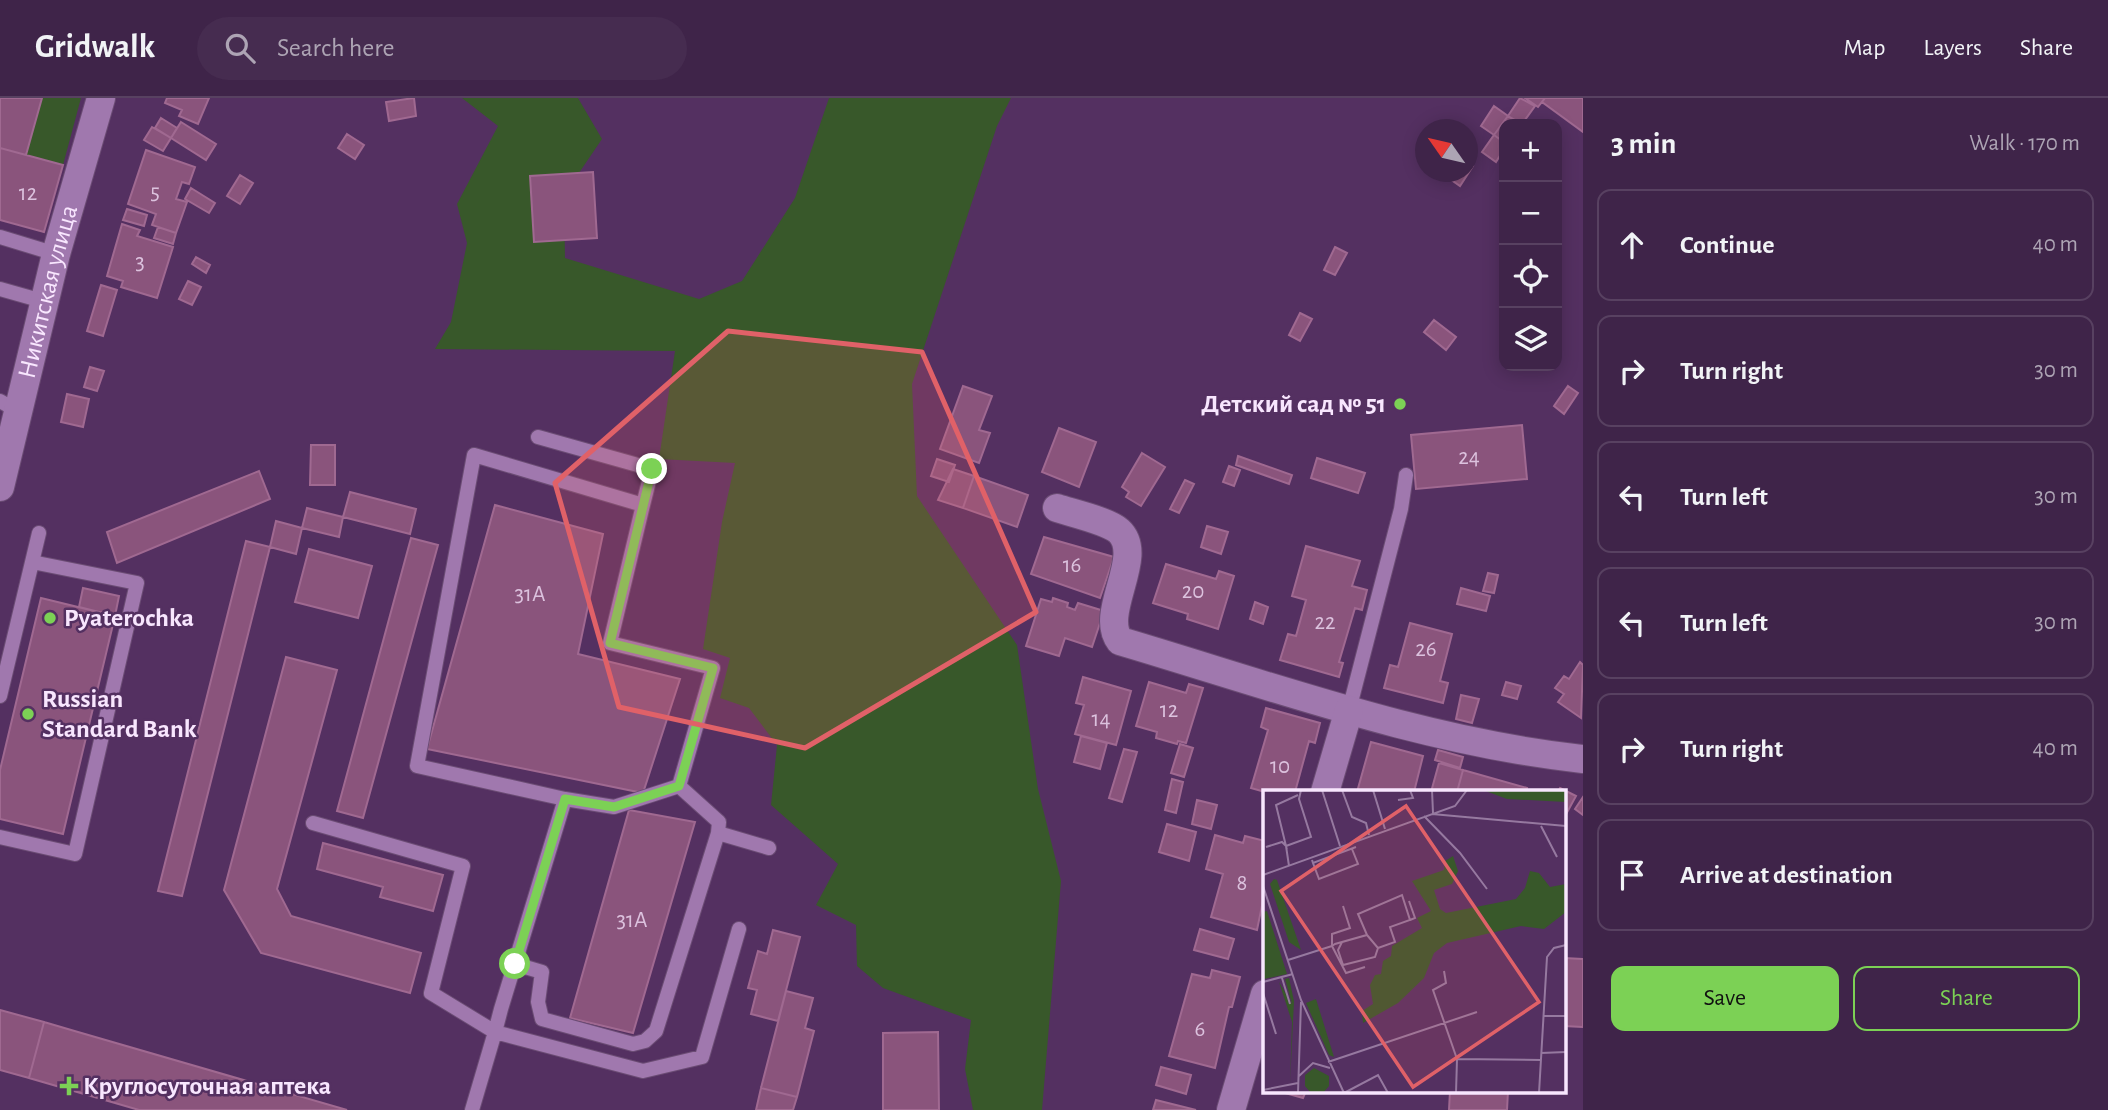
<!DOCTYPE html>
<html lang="en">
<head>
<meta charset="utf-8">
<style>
  body { margin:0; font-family:"Alegreya Sans",sans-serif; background:#462c50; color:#f1f3f6 }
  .controls { position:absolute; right:21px; top:21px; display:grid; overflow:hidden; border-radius:14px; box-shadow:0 4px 18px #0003 }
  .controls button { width:63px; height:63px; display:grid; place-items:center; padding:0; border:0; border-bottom:2px solid #584161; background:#3f2449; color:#f1f3f6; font:35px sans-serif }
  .compass { position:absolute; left:1415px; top:21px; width:63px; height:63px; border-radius:50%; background:#3f2449; box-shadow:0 4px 18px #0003; rotate:304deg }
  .stop { position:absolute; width:21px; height:21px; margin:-16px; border:5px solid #7cd155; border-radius:50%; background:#fff }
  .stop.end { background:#7cd155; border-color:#fff; box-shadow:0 2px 7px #0008 }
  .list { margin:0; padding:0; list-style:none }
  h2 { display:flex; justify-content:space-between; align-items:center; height:91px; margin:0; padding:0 28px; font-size:30px }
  h2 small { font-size:23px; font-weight:400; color:#ada4b4 }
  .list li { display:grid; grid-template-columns:46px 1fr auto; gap:21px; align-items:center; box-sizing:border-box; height:112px; margin:0 14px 14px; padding:0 14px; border:2px solid #584161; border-radius:14px }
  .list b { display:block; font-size:26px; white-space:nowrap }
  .list em { font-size:23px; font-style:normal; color:#ada4b4 }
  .actions { display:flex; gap:14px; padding:21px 28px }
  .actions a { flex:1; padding:16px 0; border:2px solid #7cd155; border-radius:14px; text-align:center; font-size:24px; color:#7cd155 }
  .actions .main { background:#7cd155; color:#111 }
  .icon { flex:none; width:38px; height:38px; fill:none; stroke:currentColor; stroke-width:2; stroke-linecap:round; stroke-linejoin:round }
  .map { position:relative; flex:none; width:1583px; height:1012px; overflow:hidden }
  header { display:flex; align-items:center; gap:42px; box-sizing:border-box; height:98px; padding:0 35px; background:#3f2449; border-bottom:2px solid #584161 }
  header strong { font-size:33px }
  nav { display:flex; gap:38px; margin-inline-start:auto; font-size:24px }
  .search { width:490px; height:63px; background:#462c50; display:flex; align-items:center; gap:18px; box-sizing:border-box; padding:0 24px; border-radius:38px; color:#ada4b4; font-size:26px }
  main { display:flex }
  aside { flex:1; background:#3f2449 }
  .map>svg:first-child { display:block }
  .green { fill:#38582a }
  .building { fill:#8a547c; stroke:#a06991; stroke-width:2 }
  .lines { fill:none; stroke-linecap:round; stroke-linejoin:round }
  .lane-casing { stroke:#6b4c74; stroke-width:16 }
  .street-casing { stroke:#6b4c74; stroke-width:30 }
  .lane { stroke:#a078ae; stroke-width:14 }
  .street { stroke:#a078ae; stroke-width:28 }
  .route { stroke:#7cd155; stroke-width:9 }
  .marked { fill:#e06168; fill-opacity:0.2; stroke:#e06168; stroke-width:5; stroke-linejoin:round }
  .poi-dot { fill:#7cd155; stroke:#543061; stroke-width:2.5 }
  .labels { text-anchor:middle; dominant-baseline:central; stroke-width:5; stroke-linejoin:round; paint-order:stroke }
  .number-label { font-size:23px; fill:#dcc2de }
  .street-label { font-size:26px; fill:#f8e6fe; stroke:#543061 }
  .poi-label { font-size:26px; font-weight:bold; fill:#f8e6fe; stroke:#543061; text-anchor:start }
  .inset-road { fill:none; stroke:#9679a0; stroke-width:2 }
  .view { fill:#e06168; fill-opacity:0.15; stroke:#e06168; stroke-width:3.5 }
  .inset-edge { fill:none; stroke:#f8e6fe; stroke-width:3.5 }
</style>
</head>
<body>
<header>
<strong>Gridwalk</strong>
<div class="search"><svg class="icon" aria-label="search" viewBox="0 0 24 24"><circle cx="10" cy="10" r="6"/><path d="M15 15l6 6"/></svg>Search here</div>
<nav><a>Map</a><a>Layers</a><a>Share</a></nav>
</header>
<main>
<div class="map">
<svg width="1583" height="1012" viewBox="0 0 1583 1012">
  <rect width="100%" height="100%" fill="#543061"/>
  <!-- green -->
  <path class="green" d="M42,0H81L63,67L26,57Z
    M462,0H578L602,41L564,97L565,160L699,201L742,183L795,100L829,0H1011L997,28L912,286L917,398L1017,547L1038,691L1061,783L1042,1012H973L965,971L971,922L883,890L857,868L856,827L816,807L838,766L771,707L777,647L749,610L720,600L730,560L703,551L722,424L735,365L659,361L675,253L435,251L451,224L467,145L457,106L498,28Z"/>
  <!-- building -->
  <path class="building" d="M0,0H42L26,57L0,50Z
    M167,0H209L198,26L179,18L182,12L165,5Z
    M414,0L416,18L389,23L386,4Z
    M1520,0L1535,8L1522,26L1508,18Z
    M1525,0H1545L1538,9Z
    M1545,0H1583V34L1542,4Z
    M1494,8L1508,18L1494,37L1481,28Z
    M1508,18L1519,26H1504V44L1494,37Z
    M161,20L177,30L171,40L155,30Z
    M181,24L216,46L206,62L171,40Z
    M152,29L171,40L163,53L144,42Z
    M347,36L364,47L355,61L338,50Z
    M1494,37L1504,44V51L1496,64L1482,54Z
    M0,50L63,67L44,134L0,122Z
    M146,52L195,69L189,86L182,84L176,101L187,104L176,135L152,127L156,116L128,106Z
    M1468,64L1473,68L1460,88L1450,81L1455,74H1468Z
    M593,74L597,140L534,144L530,78Z
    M240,77L253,85L240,106L227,98Z
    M191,90L215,105L209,115L185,101Z
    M127,111L147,117L144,128L123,122Z
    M122,126L140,132L137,138L173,149L157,200L121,189L123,183L107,178Z
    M158,129L176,135L173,146L154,140Z
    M1335,149L1347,155L1335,177L1324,172Z
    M196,159L210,167L206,175L192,166Z
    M188,183L201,189L192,207L179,201Z
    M101,187L117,192L103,238L87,233Z
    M1300,215L1312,221L1300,243L1289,237Z
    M1434,222L1456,239L1446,252L1424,234Z
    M90,269L104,273L97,293L84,289Z
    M963,288L992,298L979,332L990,335L979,365L940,351Z
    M1568,288L1578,295L1564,316L1554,308Z
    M67,296L89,301L83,329L61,324Z
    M1522,327L1527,381L1416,391L1411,337Z
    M1059,330L1096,344L1079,389L1042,374Z
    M311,347H335V387H310Z
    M1142,355L1165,369L1141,408L1126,399L1129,394L1122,389Z
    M1238,358L1292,377L1289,386L1236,367Z
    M1317,360L1365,375L1358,395L1311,380Z
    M937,361L955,367L949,384L931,378Z
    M1229,368L1240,372L1234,388L1223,384Z
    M953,371L974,378L963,410L938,402Z
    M259,373L270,401L117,465L107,434Z
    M974,378L1028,397L1017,429L963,410Z
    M1185,382L1194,386L1179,415L1170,411Z
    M350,394L416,411L410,436L343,419Z
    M495,407L603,436L578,556L680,581L643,695L427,651Z
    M307,410L343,419L339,439L302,430Z
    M276,423L302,430L296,456L270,449Z
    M1207,428L1228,434L1221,456L1201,449Z
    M1044,439L1114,459L1100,500L1031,476Z
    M411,440L438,447L363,720L337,713Z
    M246,443L270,449L182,798L158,793Z
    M1306,448L1360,463L1352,488L1367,492L1362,512L1355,510L1339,564L1343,565L1339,579L1280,562L1288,536L1296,538L1306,502L1292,498Z
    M309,451L372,468L358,520L295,504Z
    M1166,466L1216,481L1219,473L1234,478L1218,531L1187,521L1188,516L1153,505Z
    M1488,475L1498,477L1494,495L1483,493Z
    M83,490L119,498L115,518L79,509Z
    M1461,490L1490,498L1486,513L1457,506Z
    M41,500L115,518L63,736L0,721V672Z
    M1053,500L1068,505L1067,509L1075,512L1078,505L1104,513L1092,549L1065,540L1059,558L1026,548L1041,501L1052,504Z
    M1255,504L1268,509L1263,526L1250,521Z
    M1410,525L1452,536L1440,583L1448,585L1443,605L1384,590L1390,567L1398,569Z
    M286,559L337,572L277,791L291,818L421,855L410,895L261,855L224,792Z
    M1580,564L1583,567L1581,620L1558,604L1564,596L1555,590L1564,578L1569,581Z
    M1083,579L1131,593L1116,647L1075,636L1084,607L1076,605Z
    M1149,584L1186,595L1189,586L1203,590L1186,645L1178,643L1177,646L1156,640L1157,634L1136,628Z
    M1506,584L1521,588L1517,601L1502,597Z
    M1461,597L1479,601L1472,625L1456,621Z
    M1266,610L1320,625L1315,645L1309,643L1295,694H1265L1251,690L1268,632L1261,629Z
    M1081,638L1107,645L1100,671L1074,664Z
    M1371,644L1423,658L1414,694H1357Z
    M1180,646L1193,650L1184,679L1171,675Z
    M1124,651L1137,654L1122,704L1109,700Z
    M1438,652L1463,659L1460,670L1435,662Z
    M1439,665L1463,672L1457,694H1431Z
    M1463,672L1527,690L1526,694H1457Z
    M1172,681L1183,684L1176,715L1165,712Z
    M1560,690L1576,698L1564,720V694H1558Z
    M1583,699V717L1575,711Z
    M1197,702L1217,707L1211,731L1192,726Z
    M629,712L695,724L633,935L570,920Z
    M1167,726L1196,734L1189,763L1159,754Z
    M1215,737L1243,745L1245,738L1265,743V793L1257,832L1211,819L1223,776L1206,771Z
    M323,745L443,777L433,813L380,799L383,789L317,771Z
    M1200,831L1234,841L1228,861L1194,852Z
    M773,832L800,839L778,923L751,916L757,892L748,890L758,853L767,856Z
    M1564,860L1583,861V929L1564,928Z
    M1212,872L1240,879L1232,909H1229L1215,970L1169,958L1192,876L1210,880Z
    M786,893L813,900L805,930L814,933L797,999L761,990Z
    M0,912L44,924L29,980L0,972Z
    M44,924L78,934L347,1012H139L29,980Z
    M938,934L939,1012H883V935Z
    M1161,969L1191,977L1186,996L1156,987Z
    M761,990L797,999L793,1012H756Z
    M1278,993H1306L1303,1000Z
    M1450,993H1508L1507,1012H1449Z
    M1156,1002L1196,1012H1153Z"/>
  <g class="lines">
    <!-- lane casing -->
    <g class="lane-casing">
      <path id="lane" d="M0,139L56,156
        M0,191L46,204
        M0,303L19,314
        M538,339L652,371L643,407
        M0,598L39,435
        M1349,612L1401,411L1406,377
        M565,701L417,668L474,357L643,407L610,545L713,570L679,688
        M313,725L463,768L431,895L495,934L472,1012
        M718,735L769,750
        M0,739L75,756L137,485L32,464
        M515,866L542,874L538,904L542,921L633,946L645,943L656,933L718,735L719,724L679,688L614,709L565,701L501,911L495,934L643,973L702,959L739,831"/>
    </g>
    <!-- street casing -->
    <g class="street-casing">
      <g id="street">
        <path id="s1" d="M0,389L56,156L101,0"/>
        <path d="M1057,410C1072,415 1108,423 1119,433C1146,458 1098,515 1120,543C1272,588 1425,644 1583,661"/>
        <path d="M1325,694L1349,612"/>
        <path d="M1231,1012L1265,896"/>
      </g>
    </g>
    <!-- lane -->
    <use href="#lane" class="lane"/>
    <!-- street -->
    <use href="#street" class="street"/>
  </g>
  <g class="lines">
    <!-- route -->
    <path class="route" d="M515,866L565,701L614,709L679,688L713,570L610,545L652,371"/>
  </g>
  <!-- marked area -->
  <path class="marked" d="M728,233L922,254L1036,514L805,650L619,609L555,385Z"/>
  <!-- markers -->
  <g class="poi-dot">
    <circle cx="1400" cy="306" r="7"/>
    <circle cx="50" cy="520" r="7"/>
    <circle cx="28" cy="616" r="7"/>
    <path d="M65.5 977.5h7v7h7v7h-7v7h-7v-7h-7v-7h7z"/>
  </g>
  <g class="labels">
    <!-- number labels -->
    <g class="number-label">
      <text x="155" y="94">5</text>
      <text x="28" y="95">12</text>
      <text x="140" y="164">3</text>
      <text x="1469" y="359">24</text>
      <text x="1072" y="467">16</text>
      <text x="1193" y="493">20</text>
      <text x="530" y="496">31А</text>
      <text x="1325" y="524">22</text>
      <text x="1426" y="551">26</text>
      <text x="1169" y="612">12</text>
      <text x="1101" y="621">14</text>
      <text x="1280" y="668">10</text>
      <text x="1242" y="785">8</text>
      <text x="632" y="822">31А</text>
      <text x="1200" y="931">6</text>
    </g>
    <!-- street labels -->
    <g class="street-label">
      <text stroke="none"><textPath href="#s1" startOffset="201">Никитская улица</textPath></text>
    </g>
    <!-- poi labels -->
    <g class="poi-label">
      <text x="1386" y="306" text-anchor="end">Детский сад № 51</text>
      <text x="64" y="520">Pyaterochka</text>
      <text x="42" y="601">Russian<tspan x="42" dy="30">Standard Bank</tspan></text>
      <text x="83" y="988">Круглосуточная аптека</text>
    </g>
  </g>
  <!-- overview -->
  <g transform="translate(1263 692)">
    <rect width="303" height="303" fill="#543061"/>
    <path d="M220,0H303V12L244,9ZM190,66L195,81L189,94L171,100L177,119L183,123L253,109L262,98L267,81L276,83L287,97L303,94V122L281,139L258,136L184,153L171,163L161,188L135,213L100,233L99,221L110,214L107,195L112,185L118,184L120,171L128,166L129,156L159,138L154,128L168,121L149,91L181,80L182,71ZM11,89L14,90L38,160L26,152L7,94ZM4,121L24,184L1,189L0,122ZM26,188L31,211L27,294L29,232L16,192L29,214L22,189ZM53,209L71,267L66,265L43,213ZM51,278L66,286V296L60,303H48L42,296V285Z" fill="#38582a"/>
    <path class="inset-road" d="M59,0L77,56M79,0L89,27L103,33L106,45M110,0L122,39M169,0L170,23M135,10L150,8L147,0M169,24L303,36M161,26L197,63L224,99M278,36L294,67M3,57L19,52L23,56L13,15L35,5M49,70L50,73L93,57M50,73L56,89L95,74L89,59M26,76L23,56L48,47L36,9L38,0M0,85L192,16L204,0M0,96L38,210L81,303M146,111L152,128L147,130M104,145L95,124L139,105L147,130L127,137L132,152L115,158M79,152L75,160L80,175L112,167L115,158L104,145L72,154L69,156L83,183L102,177M25,170L69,156V144L87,138L80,116M181,181L183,193L170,200L194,269L278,270M19,188L27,214M0,192L30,184M0,203L13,244M280,226H303M278,263L303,262M65,272L214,222M36,286L50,273L67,278M0,300L35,293M35,303L38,212M81,303L115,285L125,303M193,303L194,269M276,303L284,167L291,158L303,155"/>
    <path class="view" d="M143,16L276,212L150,297L18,101Z"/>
    <rect width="303" height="303" class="inset-edge"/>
  </g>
</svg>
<div class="controls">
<button>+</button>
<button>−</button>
<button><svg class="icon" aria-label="locate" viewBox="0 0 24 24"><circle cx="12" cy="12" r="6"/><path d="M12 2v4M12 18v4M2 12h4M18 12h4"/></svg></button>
<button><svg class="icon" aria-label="layers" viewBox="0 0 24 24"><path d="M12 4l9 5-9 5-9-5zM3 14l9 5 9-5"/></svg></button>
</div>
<svg class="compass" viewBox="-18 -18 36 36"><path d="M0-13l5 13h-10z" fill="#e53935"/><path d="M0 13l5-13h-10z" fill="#ada4b4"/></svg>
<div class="stop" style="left:515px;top:866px"></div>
<div class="stop end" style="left:652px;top:371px"></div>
</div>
<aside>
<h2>3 min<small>Walk · 170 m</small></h2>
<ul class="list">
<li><svg class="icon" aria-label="ahead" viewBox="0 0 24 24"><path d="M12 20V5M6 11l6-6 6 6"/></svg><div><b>Continue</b></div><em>40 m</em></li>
<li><svg class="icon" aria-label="right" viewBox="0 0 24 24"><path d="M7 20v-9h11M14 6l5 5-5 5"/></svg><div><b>Turn right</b></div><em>30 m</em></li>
<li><svg class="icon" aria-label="left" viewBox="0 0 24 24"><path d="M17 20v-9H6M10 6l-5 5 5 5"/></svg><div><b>Turn left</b></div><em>30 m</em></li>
<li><svg class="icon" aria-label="left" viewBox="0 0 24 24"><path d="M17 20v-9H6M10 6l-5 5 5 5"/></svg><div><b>Turn left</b></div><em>30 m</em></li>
<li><svg class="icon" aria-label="right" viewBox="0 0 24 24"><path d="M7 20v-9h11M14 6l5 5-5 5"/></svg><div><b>Turn right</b></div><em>40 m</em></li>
<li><svg class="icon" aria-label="arrive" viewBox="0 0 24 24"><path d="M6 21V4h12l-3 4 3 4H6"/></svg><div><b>Arrive at destination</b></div></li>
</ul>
<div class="actions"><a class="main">Save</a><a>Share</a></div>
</aside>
</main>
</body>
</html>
